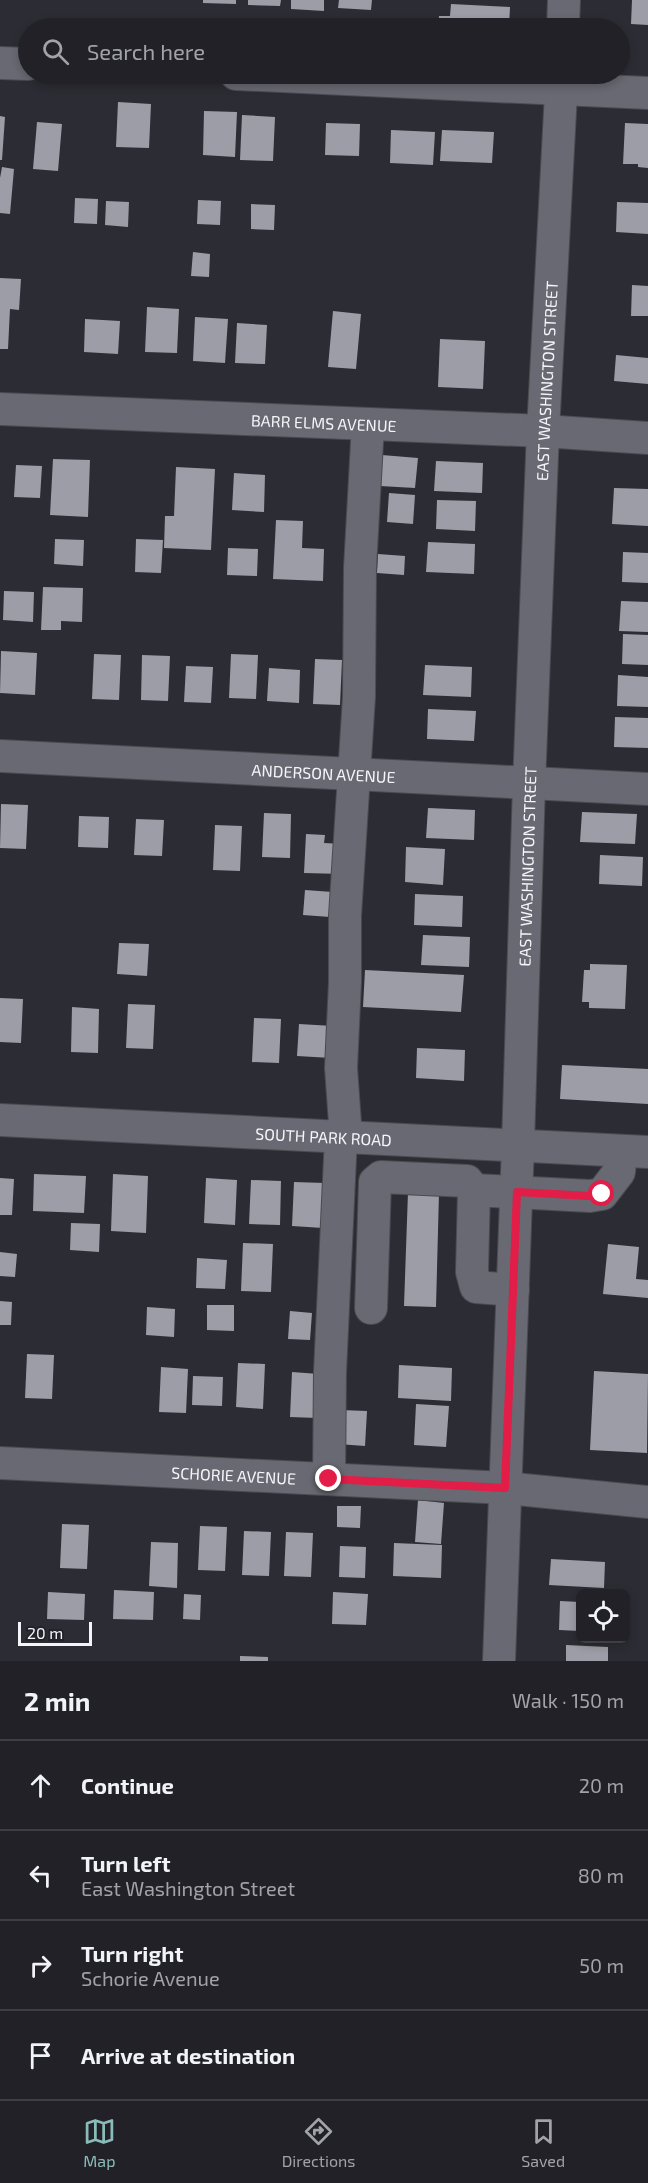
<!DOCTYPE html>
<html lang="en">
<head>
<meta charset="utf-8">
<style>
  body { margin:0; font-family:"Exo 2",sans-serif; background:#2d2e33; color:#f1f3f6 }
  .controls { position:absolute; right:18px; bottom:18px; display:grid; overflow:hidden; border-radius:9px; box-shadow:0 3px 9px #0003 }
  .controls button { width:54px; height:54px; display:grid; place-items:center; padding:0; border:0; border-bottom:2px solid #3e3e44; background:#212127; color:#f1f3f6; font:30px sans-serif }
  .scale { position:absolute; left:18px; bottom:15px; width:74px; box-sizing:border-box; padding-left:6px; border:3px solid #f4f4f9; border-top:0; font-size:16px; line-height:21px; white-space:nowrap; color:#f4f4f9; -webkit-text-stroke:4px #22232a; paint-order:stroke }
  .stop { position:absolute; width:18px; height:18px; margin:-14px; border:4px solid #e11d48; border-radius:50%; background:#fff }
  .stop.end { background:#e11d48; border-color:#fff; box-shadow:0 2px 6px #0008 }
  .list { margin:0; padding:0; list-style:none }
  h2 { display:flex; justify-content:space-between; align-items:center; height:78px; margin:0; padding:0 24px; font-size:26px }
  h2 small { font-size:20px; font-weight:400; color:#a2a3a7 }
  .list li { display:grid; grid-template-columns:39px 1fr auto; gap:18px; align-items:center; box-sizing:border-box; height:90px; padding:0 24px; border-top:2px solid #3e3e44 }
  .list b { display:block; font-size:22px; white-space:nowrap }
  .list p { margin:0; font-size:20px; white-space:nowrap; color:#a2a3a7 }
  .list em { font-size:20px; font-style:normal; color:#a2a3a7 }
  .icon { flex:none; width:33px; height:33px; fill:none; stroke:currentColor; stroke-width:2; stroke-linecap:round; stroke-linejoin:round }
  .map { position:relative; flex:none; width:648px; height:1661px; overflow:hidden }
  .search { position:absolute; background:#212127; box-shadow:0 3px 9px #0003; left:18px; right:18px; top:18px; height:66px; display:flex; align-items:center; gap:15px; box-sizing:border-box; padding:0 21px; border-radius:33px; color:#a2a3a7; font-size:22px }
  .sheet { height:438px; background:#212127 }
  nav { display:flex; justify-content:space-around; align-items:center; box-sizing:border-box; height:84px; border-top:2px solid #3e3e44; background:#212127; font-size:16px; color:#a2a3a7 }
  nav a { display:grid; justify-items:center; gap:3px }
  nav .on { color:#8bbbb9 }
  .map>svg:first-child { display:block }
  .building { fill:#9c9da6 }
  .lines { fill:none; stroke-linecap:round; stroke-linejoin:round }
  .minor-casing { stroke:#4a4b50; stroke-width:34 }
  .minor { stroke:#686972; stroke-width:32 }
  .route { stroke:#e11d48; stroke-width:8 }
  .labels { text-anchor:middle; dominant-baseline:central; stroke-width:6; stroke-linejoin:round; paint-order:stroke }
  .street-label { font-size:16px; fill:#f4f4f9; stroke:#22232a }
</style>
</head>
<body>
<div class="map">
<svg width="648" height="1661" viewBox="0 0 648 1661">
  <rect width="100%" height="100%" fill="#2c2c34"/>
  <!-- building -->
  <path class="building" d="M203,0H236V4L203,3Z
    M248,0H281L280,6L248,5Z
    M291,0H324V11L291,9Z
    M339,0H372L371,10L338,8Z
    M632,0H648V25L631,24Z
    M451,4L510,7L509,28H438L439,16H450Z
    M118,102L151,104L149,148L116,147Z
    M204,111L237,112L235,157L203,155Z
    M242,115L275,117L273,161L240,160Z
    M0,116L5,117L2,160H0Z
    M37,122L62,124L58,171L33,169Z
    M326,123L360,124L359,156L325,155Z
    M625,123L648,124V168L638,167V164H623Z
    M391,130L435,132L433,165L390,163Z
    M442,130L494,132L492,163L440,161Z
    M2,167L14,169L10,214L0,213V178Z
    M75,198L98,199L97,224L74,223Z
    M198,200L221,201L220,225L197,224Z
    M106,201L129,202L128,227L105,225Z
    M617,202L648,203V234L616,232Z
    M251,204L275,205L274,230L251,229Z
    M193,252L210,254L209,277L191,276Z
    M0,278L21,279L19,310L10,309L8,349H0Z
    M632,285L648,286V316H631Z
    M147,307L179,309L177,353L145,352Z
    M333,311L361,314L356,369L328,367Z
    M195,317L228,319L225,363L193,361Z
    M85,319L120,321L118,354L84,352Z
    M237,323L267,325L265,364L235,363Z
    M440,339L485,341L483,389L438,387Z
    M616,355L648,358V384L614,381Z
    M382,455L418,458L415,488L380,486Z
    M53,459L90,460L88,517L50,515Z
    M436,461L483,463L482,493L434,491Z
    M16,465L42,466L40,498L14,497Z
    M176,467L215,469L211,550L164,548L165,516H174Z
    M234,473L265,475L264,512L232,510Z
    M614,488L648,489V526L612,524Z
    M389,493L415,495L413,524L387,522Z
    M437,500L476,501L475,531L436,529Z
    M276,520L303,521L302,548L324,549L323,581L273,579Z
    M55,539L84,540L83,566L54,564Z
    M136,539L163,540L161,573L135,572Z
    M428,542L475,544L474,574L426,572Z
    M228,548L258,549L257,576L227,575Z
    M623,552L648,553V583L622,582Z
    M378,554L405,556L404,575L377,573Z
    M43,587L83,588L82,622L61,621V630H41Z
    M4,591L34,592L33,622L3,620Z
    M621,601L648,602V632L619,631Z
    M623,634L648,635V665L622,664Z
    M1,651L37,653L35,695L0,693Z
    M94,654L121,655L119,700L92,699Z
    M231,654L258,655L256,699L229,698Z
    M142,655L170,656L168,701L141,700Z
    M315,659L342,660L340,705L313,704Z
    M425,665L472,667L471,697L423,695Z
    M186,666L213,667L211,703L184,702Z
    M269,668L300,670L299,703L267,701Z
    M618,675L648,677V707L617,706Z
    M428,709L476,711L474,741L427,739Z
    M615,717L648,718V748L614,747Z
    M1,804L28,805L26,849L0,848Z
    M428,808L475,810L474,840L426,838Z
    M582,812L637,814L635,844L580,842Z
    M264,813L291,814L290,858L262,857Z
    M79,816L109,817L108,848L78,847Z
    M136,819L164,820L162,856L134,855Z
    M215,825L242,826L240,871L213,870Z
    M306,834L325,835L324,843L343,844L342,874L304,873Z
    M406,847L445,849L443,885L405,882Z
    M600,855L643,857L642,886L599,884Z
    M305,890L333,892L330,917L303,915Z
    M415,894L463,896L462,927L414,925Z
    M423,935L470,937L469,967L421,965Z
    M119,943L149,944L147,976L117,974Z
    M590,964L627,965L625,1009L589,1008V1002H582L584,970H590Z
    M365,970L464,975L461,1012L363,1007Z
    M0,998L23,999L21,1043L0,1042Z
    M128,1004L155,1005L153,1049L126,1048Z
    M72,1007L99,1009L98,1053L71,1052Z
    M254,1018L281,1019L279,1063L252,1062Z
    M299,1024L333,1026L331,1058L297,1056Z
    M417,1048L465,1050L464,1081L416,1078Z
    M562,1065L648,1069V1104L560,1099Z
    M34,1174L86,1176L84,1213L33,1211Z
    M113,1174L148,1176L146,1233L111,1231Z
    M0,1178L14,1179L12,1215H0Z
    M206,1178L237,1180L235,1225L204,1223Z
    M251,1180L281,1181L280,1225L249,1224Z
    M294,1182L325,1183L323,1228L292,1226Z
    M408,1192L439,1193L436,1307L404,1306Z
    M71,1223L100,1224L99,1252L70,1250Z
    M243,1243L273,1244L271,1292L241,1291Z
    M608,1244L639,1247L636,1279L648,1280V1298L603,1294Z
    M0,1252L17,1254L15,1277L0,1276Z
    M197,1258L227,1260L225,1289L196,1288Z
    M0,1301L12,1302L11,1325H0Z
    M207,1305H234V1331L207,1330Z
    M147,1307L175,1309L174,1337L146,1335Z
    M290,1311L312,1313L310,1340L288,1339Z
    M27,1354L54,1355L52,1399L25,1398Z
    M238,1363L265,1364L263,1409L236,1407Z
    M399,1365L452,1368L451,1401L398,1398Z
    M161,1367L188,1369L186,1413L159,1412Z
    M594,1371L648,1374L647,1453L590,1450Z
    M292,1372L319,1374L317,1418L290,1417Z
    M193,1376L223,1377L222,1406L192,1405Z
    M416,1404L449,1406L446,1447L414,1445Z
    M340,1410L367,1411L365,1446L338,1444Z
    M418,1500L444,1503L441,1544L415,1542Z
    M337,1506H361L360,1528L337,1527Z
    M62,1524L89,1525L87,1569L60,1568Z
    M200,1526L227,1527L225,1571L198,1570Z
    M244,1531L271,1532L269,1576L242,1575Z
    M286,1532L313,1533L311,1577L284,1576Z
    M151,1542L178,1543L177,1588L149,1586Z
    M394,1543L442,1545L441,1578L393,1576Z
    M340,1546L366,1547L365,1578L339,1577Z
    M551,1559L605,1562L604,1588L549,1585Z
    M114,1590L154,1592L153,1620L113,1619Z
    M48,1592L85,1594L84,1620L47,1619Z
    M333,1592L368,1594L366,1625L332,1624Z
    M184,1594L201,1595L200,1620L183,1619Z
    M560,1601L580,1602V1631L559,1630Z
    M566,1645L608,1647V1661H566Z
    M240,1656L268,1657V1661H240Z"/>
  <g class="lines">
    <!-- minor casing -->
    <g class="minor-casing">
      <g id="minor">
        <path d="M563,28L564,0"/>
        <path d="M0,63L28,64"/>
        <path d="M236,74L648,93"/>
        <path id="s1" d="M0,409L543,431L648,438"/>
        <path id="s2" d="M0,756L648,789"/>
        <path id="s3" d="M0,1120L648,1152"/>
        <path d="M346,1137L341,1068L345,982V916L359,697L360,568L368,424"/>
        <path d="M513,1290L476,1287L472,1272L474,1190L590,1196L602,1194L619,1172L621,1151"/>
        <path d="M371,1308L375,1182L381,1177L467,1181L474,1190"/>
        <path id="s4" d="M0,1463L505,1488L648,1502"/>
        <path d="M329,1479L330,1372L341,1137"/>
        <path id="s5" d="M499,1661L518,1145L529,784L543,431L562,74"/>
      </g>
    </g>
    <!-- minor -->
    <use href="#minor" class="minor"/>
  </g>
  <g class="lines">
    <!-- route -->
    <path class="route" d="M329,1479L505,1488L517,1192L590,1196L602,1194"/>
  </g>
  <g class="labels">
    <!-- street labels -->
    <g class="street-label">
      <text stroke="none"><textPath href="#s5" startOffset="1281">EAST WASHINGTON STREET</textPath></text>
      <text stroke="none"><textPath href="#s1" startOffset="324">BARR ELMS AVENUE</textPath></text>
      <text stroke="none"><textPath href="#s2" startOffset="324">ANDERSON AVENUE</textPath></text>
      <text stroke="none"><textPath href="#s5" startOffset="795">EAST WASHINGTON STREET</textPath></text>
      <text stroke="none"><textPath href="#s3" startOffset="324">SOUTH PARK ROAD</textPath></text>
      <text stroke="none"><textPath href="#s4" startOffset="234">SCHORIE AVENUE</textPath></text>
    </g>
  </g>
</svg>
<div class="controls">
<button><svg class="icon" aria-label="locate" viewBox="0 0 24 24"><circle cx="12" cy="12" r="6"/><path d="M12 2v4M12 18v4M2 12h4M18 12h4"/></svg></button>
</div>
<div class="scale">20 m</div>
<div class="stop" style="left:602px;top:1194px"></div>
<div class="stop end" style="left:329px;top:1479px"></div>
<div class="search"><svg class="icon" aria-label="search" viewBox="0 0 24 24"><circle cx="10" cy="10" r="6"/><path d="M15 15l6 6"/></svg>Search here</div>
</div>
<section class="sheet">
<h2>2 min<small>Walk · 150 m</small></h2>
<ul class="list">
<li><svg class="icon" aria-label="ahead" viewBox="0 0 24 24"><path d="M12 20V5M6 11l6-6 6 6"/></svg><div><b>Continue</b></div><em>20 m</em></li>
<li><svg class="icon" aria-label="left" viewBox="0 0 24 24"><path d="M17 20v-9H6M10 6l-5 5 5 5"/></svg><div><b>Turn left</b><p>East Washington Street</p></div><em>80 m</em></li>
<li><svg class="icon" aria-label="right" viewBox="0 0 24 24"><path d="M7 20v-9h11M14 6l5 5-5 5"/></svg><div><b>Turn right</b><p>Schorie Avenue</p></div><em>50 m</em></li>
<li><svg class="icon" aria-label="arrive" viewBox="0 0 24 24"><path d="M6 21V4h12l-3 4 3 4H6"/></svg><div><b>Arrive at destination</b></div></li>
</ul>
</section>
<nav>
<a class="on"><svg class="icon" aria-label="map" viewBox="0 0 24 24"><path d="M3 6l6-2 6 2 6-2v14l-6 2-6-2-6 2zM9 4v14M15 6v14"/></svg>Map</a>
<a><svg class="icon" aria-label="directions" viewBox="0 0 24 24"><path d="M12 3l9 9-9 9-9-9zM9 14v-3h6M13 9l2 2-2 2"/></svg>Directions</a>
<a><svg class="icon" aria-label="saved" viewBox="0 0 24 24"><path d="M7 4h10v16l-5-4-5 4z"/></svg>Saved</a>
</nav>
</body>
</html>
